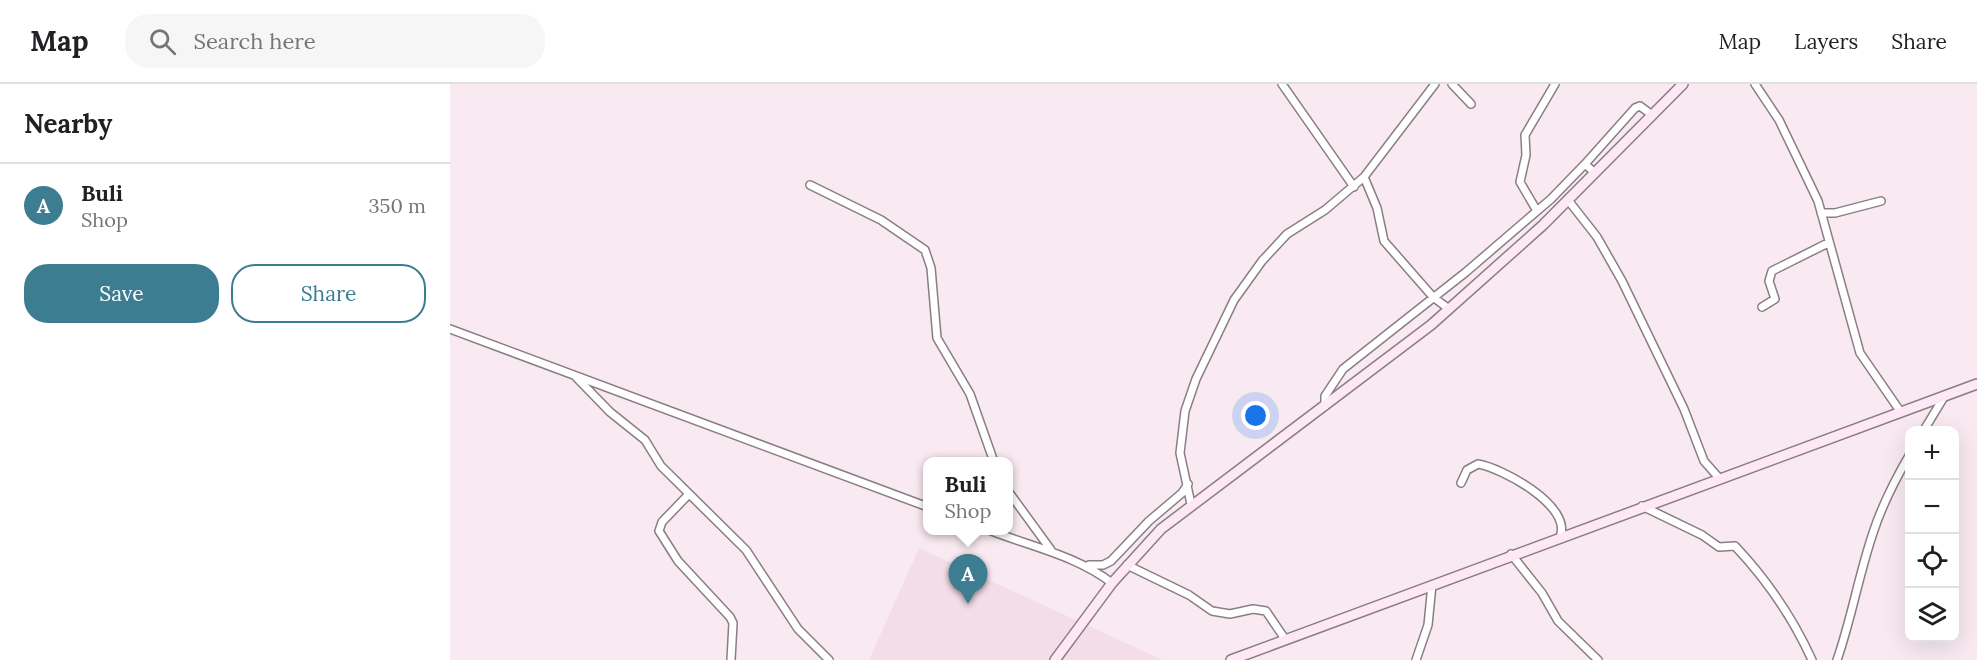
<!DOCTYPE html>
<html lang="en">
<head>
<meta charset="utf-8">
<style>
  body { margin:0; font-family:Lora,serif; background:#f6f6f6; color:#202124 }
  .controls { position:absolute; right:18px; bottom:18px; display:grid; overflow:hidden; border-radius:12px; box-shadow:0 6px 24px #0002 }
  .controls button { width:54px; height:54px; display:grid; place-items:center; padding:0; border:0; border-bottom:2px solid #e0e0e0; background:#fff; color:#202124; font:30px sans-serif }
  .you { position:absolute; left:806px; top:332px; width:21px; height:21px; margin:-15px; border:4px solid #fff; border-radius:50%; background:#1a73e8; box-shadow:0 0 0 9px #1a73e833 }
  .badge { display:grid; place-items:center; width:39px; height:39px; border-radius:50%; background:#3d7d91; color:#fff; font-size:20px; font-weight:700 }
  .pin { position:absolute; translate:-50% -50px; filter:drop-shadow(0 2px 3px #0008) }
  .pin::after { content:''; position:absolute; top:32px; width:21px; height:18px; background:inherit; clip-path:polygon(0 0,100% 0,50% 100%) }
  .popup { position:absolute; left:473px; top:373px; width:90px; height:78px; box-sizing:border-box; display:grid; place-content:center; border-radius:12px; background:#fff; filter:drop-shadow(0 2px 4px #0005); font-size:20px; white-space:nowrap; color:#757577 }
  .popup b { font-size:22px; color:#202124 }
  .popup::after { content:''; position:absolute; left:50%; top:100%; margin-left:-12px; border:12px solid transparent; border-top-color:#fff }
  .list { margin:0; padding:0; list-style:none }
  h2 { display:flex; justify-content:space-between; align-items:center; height:78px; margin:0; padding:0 24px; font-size:26px }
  h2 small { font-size:20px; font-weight:400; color:#757577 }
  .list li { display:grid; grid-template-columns:39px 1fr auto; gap:18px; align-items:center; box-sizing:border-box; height:84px; padding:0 24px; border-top:2px solid #e0e0e0 }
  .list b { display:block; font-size:22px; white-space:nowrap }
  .list p { margin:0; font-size:20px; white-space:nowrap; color:#757577 }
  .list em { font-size:20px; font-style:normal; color:#757577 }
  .actions { display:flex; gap:12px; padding:18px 24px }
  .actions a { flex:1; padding:14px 0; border:2px solid #3d7d91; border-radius:24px; text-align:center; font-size:21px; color:#3d7d91 }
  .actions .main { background:#3d7d91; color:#fff }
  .icon { flex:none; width:33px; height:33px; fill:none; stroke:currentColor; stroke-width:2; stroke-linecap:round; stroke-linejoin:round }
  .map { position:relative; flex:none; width:1527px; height:576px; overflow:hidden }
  header { display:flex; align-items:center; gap:36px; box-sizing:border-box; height:84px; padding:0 30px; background:#fff; border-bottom:2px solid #e0e0e0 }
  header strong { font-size:28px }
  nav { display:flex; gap:33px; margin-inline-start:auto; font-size:21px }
  .search { width:420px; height:54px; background:#f6f6f6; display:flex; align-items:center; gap:15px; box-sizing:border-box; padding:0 21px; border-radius:24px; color:#757577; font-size:22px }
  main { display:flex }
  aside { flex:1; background:#fff }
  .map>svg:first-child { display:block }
  .built { fill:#f3dde9 }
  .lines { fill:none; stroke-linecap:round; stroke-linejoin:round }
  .street-casing { stroke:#8a7d84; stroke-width:10 }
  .secondary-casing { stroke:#8a7d84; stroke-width:12 }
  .street { stroke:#fff; stroke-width:7 }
  .secondary { stroke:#fee8f5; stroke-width:9 }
</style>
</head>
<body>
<header>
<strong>Map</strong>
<div class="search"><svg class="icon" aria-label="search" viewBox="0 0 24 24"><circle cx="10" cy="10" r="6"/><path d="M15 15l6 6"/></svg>Search here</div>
<nav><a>Map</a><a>Layers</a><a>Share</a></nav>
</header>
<main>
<aside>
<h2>Nearby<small></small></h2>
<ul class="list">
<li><span class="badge">A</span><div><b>Buli</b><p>Shop</p></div><em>350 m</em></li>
</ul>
<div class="actions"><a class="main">Save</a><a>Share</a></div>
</aside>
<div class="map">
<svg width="1527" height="576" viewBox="0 0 1527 576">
  <rect width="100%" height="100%" fill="#f9eaf2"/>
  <!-- built -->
  <path class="built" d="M469,464L713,576H419Z"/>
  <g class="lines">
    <!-- street casing -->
    <g class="street-casing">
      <path id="street" d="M832,0L904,103
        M1002,0L1021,20
        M1305,0L1329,36L1368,117L1410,269L1450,327
        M1145,89L1135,80L1185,24L1190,22L1202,31
        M914,93L927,124L934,157L983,213L999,225
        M360,101L431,136L475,166L481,184L487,254L520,310L544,378
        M1118,116L1147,153L1172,197L1234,325L1254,377L1269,394
        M1087,127L1070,98L1076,71L1075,51L1105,0
        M1371,129H1385L1431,117
        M1312,223L1325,215L1319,197L1322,187L1378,159
        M0,245L478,423
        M126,293L160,328L195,356L211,382L296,466L348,545L379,576
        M875,322V312L893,285L1016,188L1101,115L1135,80
        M1474,346L1494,313
        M1011,399L1017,386L1028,380C1052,384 1123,422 1110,453
        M558,407L601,466
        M239,410L212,438L209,447L228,477L280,533L283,539L281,576
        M741,420L730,369L735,327L746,295L784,216L812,177L837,150L875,126L914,93L985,0
        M1192,422L1252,451L1269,463L1285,462C1317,496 1343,534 1362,576
        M539,446C582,463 625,471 662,499
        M1061,470L1092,509L1108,537L1148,576
        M639,481H653L661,477L699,437L732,409L738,400
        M677,481L739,511L762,527L780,530L803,525L816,527L835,555
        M966,576L978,541L982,501
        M1387,576C1402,533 1409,489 1424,446C1433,419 1446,394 1460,370"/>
    </g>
    <!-- secondary casing -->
    <g class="secondary-casing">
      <path id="secondary" d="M605,576L662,499L711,445L981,241L1093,141L1233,0
        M781,576L1527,300"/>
    </g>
    <!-- street -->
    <use href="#street" class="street"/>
    <!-- secondary -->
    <use href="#secondary" class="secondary"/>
  </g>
</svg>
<div class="controls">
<button>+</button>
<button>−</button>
<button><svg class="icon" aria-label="locate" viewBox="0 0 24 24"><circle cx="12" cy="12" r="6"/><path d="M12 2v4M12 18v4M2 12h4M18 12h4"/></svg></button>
<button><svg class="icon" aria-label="layers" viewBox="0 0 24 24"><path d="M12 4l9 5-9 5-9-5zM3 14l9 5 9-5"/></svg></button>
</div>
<div class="you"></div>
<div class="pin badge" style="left:518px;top:520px">A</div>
<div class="popup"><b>Buli</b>Shop</div>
</div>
</main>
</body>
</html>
